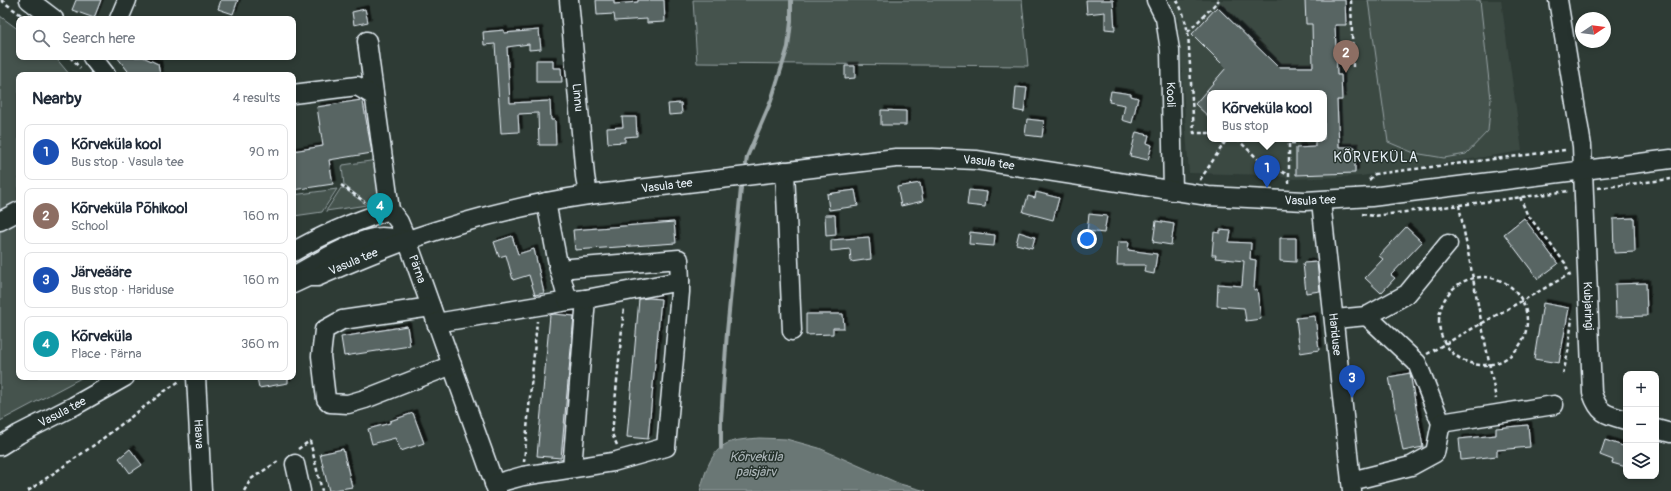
<!DOCTYPE html>
<html lang="en">
<head>
<meta charset="utf-8">
<style>
  body { margin:0; font-family:Pangolin,sans-serif; background:#f6f6f7; color:#1f2937 }
  .controls { position:absolute; right:12px; bottom:12px; display:grid; overflow:hidden; border-radius:8px; box-shadow:0 2px 6px #0003 }
  .controls button { width:36px; height:36px; display:grid; place-items:center; padding:0; border:0; border-bottom:1px solid #e0e1e3; background:#fff; color:#1f2937; font:20px sans-serif }
  .compass { position:absolute; left:1575px; top:12px; width:36px; height:36px; border-radius:50%; background:#fff; box-shadow:0 2px 6px #0003; rotate:77deg }
  .you { position:absolute; left:1087px; top:239px; width:14px; height:14px; margin:-10px; border:3px solid #fff; border-radius:50%; background:#1a73e8; box-shadow:0 0 0 6px #1a73e833 }
  .badge { display:grid; place-items:center; width:26px; height:26px; border-radius:50%; background:#ea580c; color:#fff; font-size:13px; font-weight:700 }
  .pin { position:absolute; translate:-50% -33px; filter:drop-shadow(0 1px 2px #0008) }
  .pin::after { content:''; position:absolute; top:21px; width:14px; height:12px; background:inherit; clip-path:polygon(0 0,100% 0,50% 100%) }
  .popup { position:absolute; left:1207px; top:90px; width:120px; height:52px; box-sizing:border-box; display:grid; place-content:center; border-radius:8px; background:#fff; filter:drop-shadow(0 1px 3px #0005); font-size:13px; white-space:nowrap; color:#747a83 }
  .popup b { font-size:15px; color:#1f2937 }
  .popup::after { content:''; position:absolute; left:50%; top:100%; margin-left:-8px; border:8px solid transparent; border-top-color:#fff }
  .list { margin:0; padding:0; list-style:none }
  h2 { display:flex; justify-content:space-between; align-items:center; height:52px; margin:0; padding:0 16px; font-size:17px }
  h2 small { font-size:13px; font-weight:400; color:#747a83 }
  .list li { display:grid; grid-template-columns:26px 1fr auto; gap:12px; align-items:center; box-sizing:border-box; height:56px; margin:0 8px 8px; padding:0 8px; border:1px solid #e0e1e3; border-radius:8px }
  .list b { display:block; font-size:15px; white-space:nowrap }
  .list p { margin:0; font-size:13px; white-space:nowrap; color:#747a83 }
  .list em { font-size:13px; font-style:normal; color:#747a83 }
  .icon { flex:none; width:22px; height:22px; fill:none; stroke:currentColor; stroke-width:2; stroke-linecap:round; stroke-linejoin:round }
  .map { position:relative; flex:none; width:1671px; height:491px; overflow:hidden }
  .search { position:absolute; background:#fff; box-shadow:0 2px 6px #0003; left:16px; top:16px; width:280px; height:44px; display:flex; align-items:center; gap:10px; box-sizing:border-box; padding:0 14px; border-radius:8px; color:#747a83; font-size:15px }
  .panel { position:absolute; background:#fff; box-shadow:0 2px 6px #0003; left:16px; top:72px; width:280px; height:308px; border-radius:8px }
  .map>svg:first-child { display:block }
  .built { fill:#3b4843; fill-rule:evenodd }
  .green { fill:#45524e; stroke:#96a2a3 }
  .water { fill:#6b7775; stroke:#9da8a9 }
  .lines { fill:none; stroke-linecap:round; stroke-linejoin:round }
  .stream { stroke:#9da8a9; stroke-width:4 }
  .building { fill:#596563; stroke:#e8f1f8; filter:url(#shadow) }
  .minor-casing { stroke:#e8f1f8; stroke-width:21 }
  .path { stroke:#e8f1f8; stroke-width:2.5; stroke-dasharray:4 3; stroke-linecap:butt }
  .minor { stroke:#26332d; stroke-width:18 }
  .labels { text-anchor:middle; dominant-baseline:central; stroke-width:3; stroke-linejoin:round; paint-order:stroke }
  .street-label { font-size:12px; fill:#e8f1f8; stroke:#26332d }
  .water-label { font-size:13px; font-style:italic; fill:#b0babd; stroke:#26332d }
  .quarter-label { font-size:14px; letter-spacing:1px; fill:#e8f1f8; stroke:#26332d }
</style>
</head>
<body>
<div class="map">
<svg width="1671" height="491" viewBox="0 0 1671 491">
  <defs>
    <filter id="shadow"><feDropShadow dx="3.5" dy="-3.5" stdDeviation="0" flood-color="#0009"/></filter>
  </defs>
  <rect width="100%" height="100%" fill="#2e3b35"/>
  <filter id="ink" filterUnits="userSpaceOnUse"><feTurbulence type="fractalNoise" baseFrequency=".025" numOctaves="2"/><feDisplacementMap in="SourceGraphic" scale="8" xChannelSelector="R" yChannelSelector="G"/><feConvolveMatrix kernelMatrix="1 2 1 2 8 2 1 2 1" color-interpolation-filters="sRGB"/></filter>
  <g filter="url(#ink)">
    <!-- built -->
    <path class="built" d="M1169,0H1501L1522,151L1361,176L1294,179L1271,175L1189,173L1178,18ZM1210,93H1324V139H1210Z"/>
    <!-- green -->
    <path class="green" d="M693,0H1022L1028,66L697,63Z
      M1368,0H1480L1491,99L1488,131L1466,154L1444,158L1414,153L1388,142Z
      M0,16L19,30V57H55L70,75H19V377H83L0,421Z
      M377,160L382,203L370,205L344,185L342,167L343,165Z
      M341,188H343L367,205L326,211Z
      M337,189L322,212L294,216L293,195Z"/>
    <!-- water -->
    <path class="water" d="M759,438L786,439L819,448L900,484L926,491H700C705,473 711,448 731,442C740,439 750,439 759,438Z"/>
    <g class="lines">
      <!-- stream -->
      <path class="stream" d="M746,164L747,157L771,101L788,47L791,22V0
        M721,448V419L727,332L741,188"/>
    </g>
    <!-- building -->
    <path class="building" d="M76,0H101L94,18L72,10Z
      M221,0H238L233,14L218,9Z
      M596,0H614V4L638,2V0H664L665,22L647,23V19L615,21L614,14L597,15Z
      M1086,0H1113L1115,30L1105,29V12L1087,14Z
      M1305,0H1345L1346,25H1335L1337,75H1341L1342,100H1337L1339,147H1355V173L1296,175V148L1315,147V139H1324V93H1210V118L1195,104L1226,68L1192,34L1217,7L1278,67H1313L1312,24H1306Z
      M365,9L368,22L354,25L352,12Z
      M504,30V33L539,30L541,49L529,50V44L507,47L510,103L550,101L551,120H555L556,145H539L538,113L518,114L519,132L501,133L495,44L484,45L483,32Z
      M117,57H143L158,64L160,75H131Z
      M536,60H553V68H561L562,82H536Z
      M845,66H855V78L845,79Z
      M1016,87L1027,88L1024,112L1014,110Z
      M1111,91L1131,94V96L1138,98L1132,123L1122,120L1125,105L1109,102Z
      M361,100L363,102L372,153L329,160L333,184L293,190V151L323,146L317,107Z
      M681,103L682,114L669,115L668,104Z
      M881,110L906,111V125H881Z
      M622,117H636L637,136L625,137V142L608,143L607,128L623,127Z
      M1027,119L1044,121L1042,137L1025,135Z
      M1136,132L1149,135L1147,143L1152,145L1148,160L1130,156Z
      M920,183L923,201L901,206L897,187Z
      M855,190L858,206L829,210L827,194Z
      M969,190L987,192L985,207L967,205Z
      M1036,192L1059,198L1053,220L1023,212L1028,196L1035,198Z
      M1089,214L1107,216L1104,233L1087,231Z
      M825,215H835L836,235L826,236Z
      M1524,218L1558,264L1538,279L1504,234Z
      M1634,218L1635,252L1614,253L1613,219Z
      M1156,221L1174,224L1171,245L1153,242Z
      M674,222L676,243L575,250L573,230Z
      M1406,227L1422,242L1391,275L1395,278L1381,293L1365,278L1383,259L1379,256Z
      M1220,230L1231,231L1229,242L1251,243L1250,259L1256,260L1254,290L1257,289L1261,319L1246,321L1244,308L1217,306L1218,284L1242,286L1244,261L1215,258L1216,255H1212L1214,232L1220,233Z
      M970,232L995,235L994,246L969,244Z
      M1019,232L1035,237L1032,248L1016,244Z
      M512,236L518,254L534,249L544,293L535,295L529,275L513,280L506,255L499,257L494,242Z
      M869,237L871,259L851,262L850,249L831,251V240Z
      M1280,238H1296V262L1280,261Z
      M1118,242H1129L1128,250L1157,254L1154,274L1144,272L1145,265H1117Z
      M1317,262L1320,291L1306,293L1303,263Z
      M1646,283L1647,316L1616,317L1615,284Z
      M649,298L661,299L648,439L627,437L639,299Z
      M1543,303L1569,308L1559,363L1534,359Z
      M554,314L574,316L561,458L537,456L550,315Z
      M806,314H843L844,328H833V334L806,335Z
      M1315,316L1319,350L1300,353L1296,318Z
      M407,326L410,346L344,356L341,337Z
      M1410,373L1423,447L1403,451L1389,377Z
      M257,377H288V383L259,388Z
      M413,413L424,443L401,451L395,438L372,444L368,429L390,423V421Z
      M1528,425L1530,447L1497,450V456L1461,460L1459,439L1496,435V428Z
      M1605,440L1626,447V467L1612,463L1613,460L1600,455Z
      M130,449L142,465L130,473L119,458Z
      M343,449L352,487L329,491L320,454Z"/>
    <g class="lines">
      <!-- minor casing -->
      <g class="minor-casing">
        <g id="minor">
          <path d="M29,0L54,19"/>
          <path id="s1" d="M569,0L585,176L588,195"/>
          <path id="s2" d="M1156,0L1165,18L1170,50L1173,191"/>
          <path id="s3" d="M1558,0L1582,146L1592,393C1599,414 1606,415 1626,420"/>
          <path d="M119,19L127,0"/>
          <path id="s4" d="M367,41L390,210L399,222L410,248L497,491"/>
          <path d="M92,57L106,75"/>
          <path d="M293,94L357,86L374,96"/>
          <path d="M785,171L792,331"/>
          <path id="s5" d="M1321,201L1352,491"/>
          <path d="M0,221L19,211"/>
          <path d="M293,252C323,234 356,221 390,210"/>
          <path d="M559,269L679,259L680,281"/>
          <path d="M293,276C315,264 358,237 382,237C389,237 397,239 404,240"/>
          <path id="s6" d="M293,284L308,277H317C347,264 377,251 408,240C466,220 527,204 588,195L896,158H932L976,160L1208,196L1305,201L1371,197L1671,159"/>
          <path d="M431,307L342,320L324,330L321,356L326,399L330,403L348,404L365,399L452,365"/>
          <path d="M1367,316L1407,294L1448,244"/>
          <path d="M1335,319L1367,316L1417,363L1441,423L1435,453L1411,466L1351,481"/>
          <path d="M436,323L568,301"/>
          <path id="s7" d="M196,377L202,491"/>
          <path d="M1441,423L1554,405"/>
          <path d="M1656,429L1671,433"/>
          <path id="s8" d="M0,446L19,434L74,406L125,377"/>
          <path d="M295,464L301,491"/>
          <path d="M572,468L586,299"/>
          <path d="M494,484L523,476L613,462L666,447L680,292V281L586,299L568,301L559,269L546,202"/>
        </g>
      </g>
      <!-- path -->
      <path class="path" d="M1,0L21,15
        M1177,0L1183,13L1188,32L1194,133H1210
        M1351,0L1353,68
        M1188,32L1219,0
        M70,57L80,68
        M1237,139L1258,159L1288,175
        M1200,180L1227,139
        M1369,180L1375,174L1565,150
        M1289,183V143H1297V139
        M341,185L365,202
        M1598,188L1671,179
        M1520,197L1527,214L1565,263L1571,279
        M1459,205L1496,399
        M1362,214L1374,216L1569,191
        M1439 321a44 44 0 1 1 88 0a44 44 0 1 1-88 0Z
        M1427,354L1570,274
        M1563,374L1568,352L1572,318
        M617,445L612,434L624,307
        M298,449L310,441L322,491
        M524,462L537,321
        M28,491L97,443L165,391L181,380
        M244,491L251,479L280,460"/>
      <!-- minor -->
      <use href="#minor" class="minor"/>
    </g>
  </g>
  <g class="labels">
    <!-- street labels -->
    <g class="street-label">
      <text stroke="none"><textPath href="#s2" startOffset="97">Kooli</textPath></text>
      <text stroke="none"><textPath href="#s1" startOffset="98">Linnu</textPath></text>
      <text stroke="none"><textPath href="#s6" startOffset="713">Vasula tee</textPath></text>
      <text stroke="none"><textPath href="#s6" startOffset="389">Vasula tee</textPath></text>
      <text stroke="none"><textPath href="#s6" startOffset="1037">Vasula tee</textPath></text>
      <text stroke="none"><textPath href="#s6" startOffset="65">Vasula tee</textPath></text>
      <text stroke="none"><textPath href="#s4" startOffset="236">Pärna</textPath></text>
      <text stroke="none"><textPath href="#s3" startOffset="308">Kubjaringi</textPath></text>
      <text stroke="none"><textPath href="#s5" startOffset="134">Hariduse</textPath></text>
      <text stroke="none"><textPath href="#s8" startOffset="71">Vasula tee</textPath></text>
      <text stroke="none"><textPath href="#s7" startOffset="57">Haava</textPath></text>
    </g>
    <!-- water labels -->
    <g class="water-label">
      <text x="756" y="457">Kõrveküla<tspan x="756" dy="15">paisjärv</tspan></text>
    </g>
    <!-- quarter labels -->
    <g class="quarter-label">
      <text x="1376" y="157">KÕRVEKÜLA</text>
    </g>
  </g>
</svg>
<div class="controls">
<button>+</button>
<button>−</button>
<button><svg class="icon" aria-label="layers" viewBox="0 0 24 24"><path d="M12 4l9 5-9 5-9-5zM3 14l9 5 9-5"/></svg></button>
</div>
<svg class="compass" viewBox="-18 -18 36 36"><path d="M0-13l5 13h-10z" fill="#e53935"/><path d="M0 13l5-13h-10z" fill="#747a83"/></svg>
<div class="you"></div>
<div class="pin badge" style="left:1267px;top:188px;background:#1a4fb4">1</div>
<div class="popup"><b>Kõrveküla kool</b>Bus stop</div>
<div class="pin badge" style="left:1346px;top:73px;background:#8d6e63">2</div>
<div class="pin badge" style="left:1352px;top:398px;background:#1a4fb4">3</div>
<div class="pin badge" style="left:380px;top:226px;background:#0f9aa8">4</div>
<div class="search"><svg class="icon" aria-label="search" viewBox="0 0 24 24"><circle cx="10" cy="10" r="6"/><path d="M15 15l6 6"/></svg>Search here</div>
<section class="panel">
<h2>Nearby<small>4 results</small></h2>
<ul class="list">
<li><span class="badge" style="background:#1a4fb4">1</span><div><b>Kõrveküla kool</b><p>Bus stop · Vasula tee</p></div><em>90 m</em></li>
<li><span class="badge" style="background:#8d6e63">2</span><div><b>Kõrveküla Põhikool</b><p>School</p></div><em>160 m</em></li>
<li><span class="badge" style="background:#1a4fb4">3</span><div><b>Järveääre</b><p>Bus stop · Hariduse</p></div><em>160 m</em></li>
<li><span class="badge" style="background:#0f9aa8">4</span><div><b>Kõrveküla</b><p>Place · Pärna</p></div><em>360 m</em></li>
</ul>
</section>
</div>
</body>
</html>
